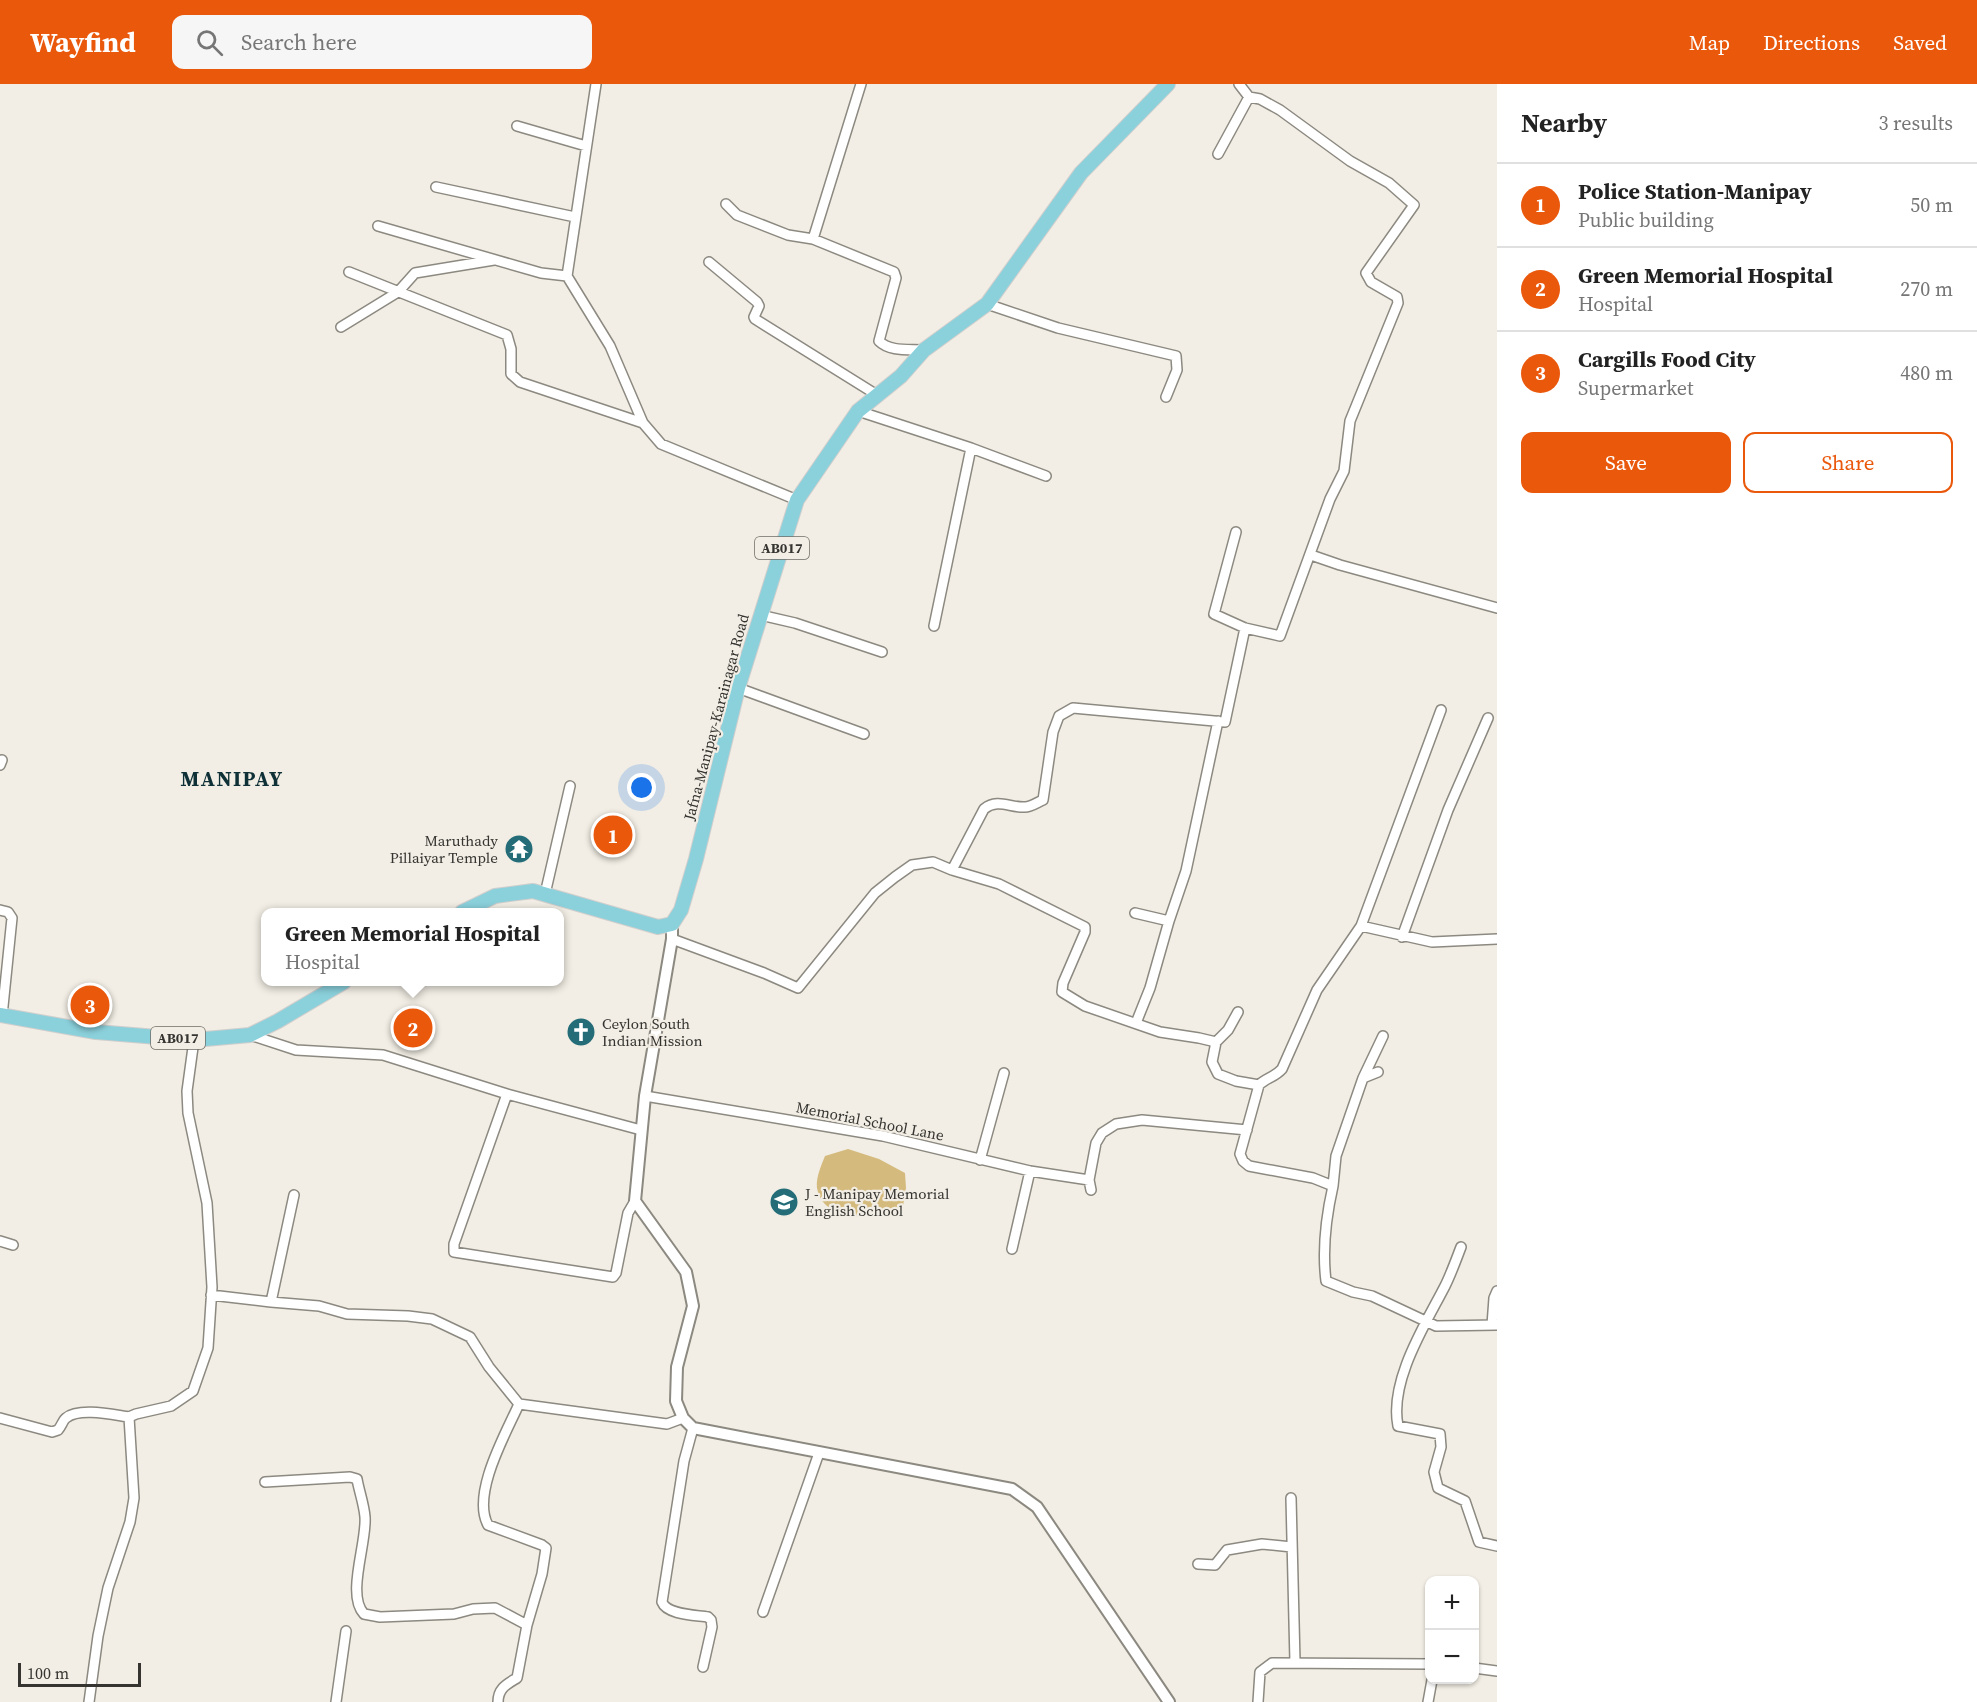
<!DOCTYPE html>
<html lang="en">
<head>
<meta charset="utf-8">
<style>
  body { margin:0; font-family:"Source Serif 4",serif; background:#f6f6f6; color:#222 }
  .controls { position:absolute; right:18px; bottom:18px; display:grid; overflow:hidden; border-radius:12px; box-shadow:0 2px 4px #0004 }
  .controls button { width:54px; height:54px; display:grid; place-items:center; padding:0; border:0; border-bottom:2px solid #e0e0e0; background:#fff; color:#222; font:30px sans-serif }
  .scale { position:absolute; left:18px; bottom:15px; width:123px; box-sizing:border-box; padding-left:6px; border:3px solid #353430; border-top:0; font-size:16px; line-height:21px; white-space:nowrap; color:#353430; -webkit-text-stroke:4px #f2eee5; paint-order:stroke }
  .you { position:absolute; left:642px; top:704px; width:21px; height:21px; margin:-15px; border:4px solid #fff; border-radius:50%; background:#1a73e8; box-shadow:0 0 0 9px #1a73e833 }
  .badge { display:grid; place-items:center; width:39px; height:39px; border-radius:50%; background:#ea580c; color:#fff; font-size:20px; font-weight:700 }
  .pin { position:absolute; translate:-50% -50%; border:3px solid #fff; box-shadow:0 2px 6px #0006 }
  .popup { position:absolute; left:261px; top:824px; width:303px; height:78px; box-sizing:border-box; display:grid; place-content:center; border-radius:12px; background:#fff; filter:drop-shadow(0 2px 4px #0005); font-size:20px; white-space:nowrap; color:#767676 }
  .popup b { font-size:22px; color:#222 }
  .popup::after { content:''; position:absolute; left:50%; top:100%; margin-left:-12px; border:12px solid transparent; border-top-color:#fff }
  .list { margin:0; padding:0; list-style:none }
  h2 { display:flex; justify-content:space-between; align-items:center; height:78px; margin:0; padding:0 24px; font-size:26px }
  h2 small { font-size:20px; font-weight:400; color:#767676 }
  .list li { display:grid; grid-template-columns:39px 1fr auto; gap:18px; align-items:center; box-sizing:border-box; height:84px; padding:0 24px; border-top:2px solid #e0e0e0 }
  .list b { display:block; font-size:22px; white-space:nowrap }
  .list p { margin:0; font-size:20px; white-space:nowrap; color:#767676 }
  .list em { font-size:20px; font-style:normal; color:#767676 }
  .actions { display:flex; gap:12px; padding:18px 24px }
  .actions a { flex:1; padding:14px 0; border:2px solid #ea580c; border-radius:12px; text-align:center; font-size:21px; color:#ea580c }
  .actions .main { background:#ea580c; color:#fff }
  .icon { flex:none; width:33px; height:33px; fill:none; stroke:currentColor; stroke-width:2; stroke-linecap:round; stroke-linejoin:round }
  .map { position:relative; flex:none; width:1497px; height:1618px; overflow:hidden }
  header { display:flex; align-items:center; gap:36px; box-sizing:border-box; height:84px; padding:0 30px; background:#ea580c; color:#fff }
  header strong { font-size:28px }
  nav { display:flex; gap:33px; margin-inline-start:auto; font-size:21px }
  .search { width:420px; height:54px; background:#f6f6f6; display:flex; align-items:center; gap:15px; box-sizing:border-box; padding:0 21px; border-radius:12px; color:#767676; font-size:22px }
  main { display:flex }
  aside { flex:1; background:#fff }
  .map>svg:first-child { display:block }
  .green { fill:#d4ba7d }
  .lines { fill:none; stroke-linecap:round; stroke-linejoin:round }
  .minor-casing { stroke:#8c8980; stroke-width:12 }
  .tertiary-casing { stroke:#8c8980; stroke-width:14 }
  .primary-casing { stroke:#cfcecd; stroke-width:16 }
  .minor { stroke:#fff; stroke-width:9 }
  .tertiary { stroke:#fff; stroke-width:10 }
  .primary { stroke:#8bd1dc; stroke-width:14 }
  .labels { text-anchor:middle; dominant-baseline:central; stroke-width:4.5; stroke-linejoin:round; paint-order:stroke }
  .shield { fill:#f2eee5; stroke:#6e6c66; stroke-width:1.5 }
  .shield-label { font-size:14px; font-weight:bold; fill:#353430 }
  .street-label { font-size:15px; fill:#353430; stroke:#f2eee5 }
  .poi-label { font-size:15px; fill:#353430; stroke:#f2eee5; text-anchor:start }
  .district-label { font-size:21px; font-weight:bold; letter-spacing:1.5px; fill:#0e3036; stroke:#f2eee5 }
</style>
</head>
<body>
<header>
<strong>Wayfind</strong>
<div class="search"><svg class="icon" aria-label="search" viewBox="0 0 24 24"><circle cx="10" cy="10" r="6"/><path d="M15 15l6 6"/></svg>Search here</div>
<nav><a>Map</a><a>Directions</a><a>Saved</a></nav>
</header>
<main>
<div class="map">
<svg width="1497" height="1618" viewBox="0 0 1497 1618">
  <rect width="100%" height="100%" fill="#f2eee5"/>
  <!-- green -->
  <path class="green" d="M848,1065L879,1075L905,1089L906,1104L903,1122C897,1125 889,1130 882,1131C860,1135 825,1133 818,1108C814,1097 821,1082 825,1072Z"/>
  <g class="lines">
    <!-- minor casing -->
    <g class="minor-casing">
      <path id="minor" d="M596,0L567,192L610,262L643,339L661,360L797,416
        M517,42L586,62
        M1218,70L1249,13
        M436,103L575,133
        M726,120L737,131L788,151L813,155L894,188L896,194L879,257C890,268 909,265 924,266
        M378,142L541,189L567,192
        M813,155L861,0
        M709,178L757,218L759,222L754,233L755,235L877,311
        M349,188L507,251L511,265V290L520,298L643,339
        M987,220L1058,244L1176,272L1177,286L1166,313
        M341,243L398,208L415,189L494,176
        M858,327L971,364L934,542
        M971,364L1046,392
        M1236,448L1214,530L1245,544L1280,552L1330,415L1344,387L1350,337L1398,219L1397,213L1371,198L1366,189L1414,121L1389,99L1350,77L1280,26L1260,15L1249,13L1239,0
        M1311,471L1340,481L1497,524
        M760,531L795,539L882,568
        M738,604L864,650
        M1441,626L1361,842L1317,906L1282,985C1275,993 1266,994 1259,1001L1240,1070L1243,1077L1249,1082L1313,1094L1333,1102C1326,1133 1322,1165 1326,1197L1353,1208L1372,1212L1436,1242L1497,1241
        M0,681L2,676
        M952,786L999,800L1085,843V848L1063,899L1062,908L1085,922L1160,948L1199,954L1216,958L1212,978L1218,990L1236,997L1259,1001
        M545,810L570,702
        M0,826L8,828L12,834L2,932
        M1135,829L1169,837L1186,787L1218,637
        M1361,842L1432,858L1497,855
        M1402,853L1448,726L1488,634
        M672,855L764,889L798,904L875,809L895,793L912,781L933,778L952,786L984,725C998,714 1010,724 1025,723C1031,723 1038,718 1043,716L1053,648L1059,632L1073,624L1225,638L1245,544
        M1136,939L1150,904L1169,837
        M250,951L296,966L383,971L507,1010L641,1046
        M1216,958L1228,946L1238,928
        M1363,994L1383,952
        M507,1010L454,1160V1168L613,1193L616,1189L628,1129L635,1117
        M645,1012L883,1052L1030,1087L1089,1096
        M980,1076L1004,989
        M1333,1102L1336,1072L1363,994L1378,988
        M1091,1106L1089,1096L1096,1059L1102,1049L1116,1040L1142,1036L1247,1046
        M0,1157L13,1161
        M1461,1163C1456,1176 1451,1190 1445,1202C1425,1241 1389,1297 1398,1342L1440,1350L1441,1363L1434,1388L1438,1404L1465,1417L1479,1458L1497,1462
        M1012,1165L1030,1087
        M211,1211L271,1218L319,1222L347,1230L408,1232L432,1235L470,1253L489,1283L519,1320
        M271,1218L294,1111
        M1492,1241L1494,1214L1497,1207
        M0,1334L52,1348L58,1346C61,1343 63,1336 66,1334C79,1323 114,1331 129,1333
        M693,1344L684,1377L662,1518C667,1531 696,1531 708,1533L711,1536L712,1543L703,1583
        M265,1398L350,1393L357,1395C359,1407 364,1420 365,1433C367,1459 346,1511 364,1530L380,1533L454,1530L473,1525L495,1524L527,1541
        M1291,1414L1295,1578
        M1198,1480L1215,1481L1227,1466L1262,1460L1292,1463
        M763,1528L819,1369
        M1474,1584L1497,1587
        M89,1618L98,1552L108,1504L130,1438L134,1414L129,1333L136,1330L171,1322L193,1307L208,1264L212,1203L207,1119L188,1029L187,1007L194,956
        M336,1618L346,1547
        M498,1618C498,1604 507,1600 517,1594L527,1541L542,1490L546,1464L542,1461L488,1441C471,1410 506,1349 519,1320L667,1340L683,1334
        M1258,1618L1260,1588L1272,1579L1430,1580
        M1428,1618L1432,1596"/>
    </g>
    <!-- tertiary casing -->
    <g class="tertiary-casing">
      <path id="tertiary" d="M672,840V855L645,1012L635,1117L686,1188L693,1222L677,1283L676,1317L683,1334L693,1344L1012,1405L1037,1423L1169,1618"/>
    </g>
    <!-- primary casing -->
    <g class="primary-casing">
      <path id="primary" d="M462,828L495,812L533,807L658,843L672,840L681,826L696,775L738,604L797,416L858,327L901,292L924,266L987,220L1081,89L1168,0
        M0,931L96,948L194,956L250,951L278,937L344,898"/>
    </g>
    <!-- minor -->
    <use href="#minor" class="minor"/>
    <!-- tertiary -->
    <use href="#tertiary" class="tertiary"/>
    <!-- primary -->
    <use href="#primary" class="primary"/>
  </g>
  <!-- icons -->
  <defs>
    <g id="temple-disc" transform="scale(1.5)"><circle r="9.5" fill="#236c78" stroke="#f2eee5"/><path d="M0-6L5-2H3V0L6.5 2.5H4V6H1.5V3h-3V6H-4V2.5H-6.5L-3 0V-2H-5Z" fill="#fff"/></g>
    <g id="church-disc" transform="scale(1.5)"><circle r="9.5" fill="#236c78" stroke="#f2eee5"/><path d="M-1.2-6h2.4v3.5h3.3v2.4h-3.3V6h-2.4V-.1h-3.3v-2.4h3.3Z" fill="#fff"/></g>
    <g id="school-disc" transform="scale(1.5)"><circle r="9.5" fill="#236c78" stroke="#f2eee5"/><path d="M0-5L7-2L0 1L-7-2ZM-4 1L0 2.5L4 1V4Q0 6-4 4Z" fill="#fff"/></g>
  </defs>
  <g fill-rule="evenodd">
    <use href="#temple-disc" x="519" y="765"/>
    <use href="#church-disc" x="581" y="948"/>
    <use href="#school-disc" x="784" y="1118"/>
  </g>
  <g class="labels">
    <!-- shield labels -->
    <g class="shield">
      <rect x="755" y="453" width="54" height="22" rx="4.5"/>
      <rect x="151" y="943" width="54" height="22" rx="4.5"/>
    </g>
    <g class="shield-label">
      <text x="782" y="464">AB017</text>
      <text x="178" y="954">AB017</text>
    </g>
    <!-- street labels -->
    <g class="street-label">
      <text transform="translate(716 633) rotate(-75)">Jafna-Manipay-Karainagar Road</text>
      <text transform="translate(870 1037) rotate(11)">Memorial School Lane</text>
    </g>
    <!-- poi labels -->
    <g class="poi-label">
      <text x="498" y="756" text-anchor="end">Maruthady<tspan x="498" dy="17">Pillaiyar Temple</tspan></text>
      <text x="602" y="939">Ceylon South<tspan x="602" dy="17">Indian Mission</tspan></text>
      <text x="805" y="1109">J - Manipay Memorial<tspan x="805" dy="17">English School</tspan></text>
    </g>
    <!-- district labels -->
    <g class="district-label">
      <text x="232" y="694">MANIPAY</text>
    </g>
  </g>
</svg>
<div class="controls">
<button>+</button>
<button>−</button>
</div>
<div class="scale">100 m</div>
<div class="you"></div>
<div class="pin badge" style="left:613px;top:751px">1</div>
<div class="pin badge" style="left:413px;top:944px">2</div>
<div class="popup"><b>Green Memorial Hospital</b>Hospital</div>
<div class="pin badge" style="left:90px;top:921px">3</div>
</div>
<aside>
<h2>Nearby<small>3 results</small></h2>
<ul class="list">
<li><span class="badge">1</span><div><b>Police Station-Manipay</b><p>Public building</p></div><em>50 m</em></li>
<li><span class="badge">2</span><div><b>Green Memorial Hospital</b><p>Hospital</p></div><em>270 m</em></li>
<li><span class="badge">3</span><div><b>Cargills Food City</b><p>Supermarket</p></div><em>480 m</em></li>
</ul>
<div class="actions"><a class="main">Save</a><a>Share</a></div>
</aside>
</main>
</body>
</html>
